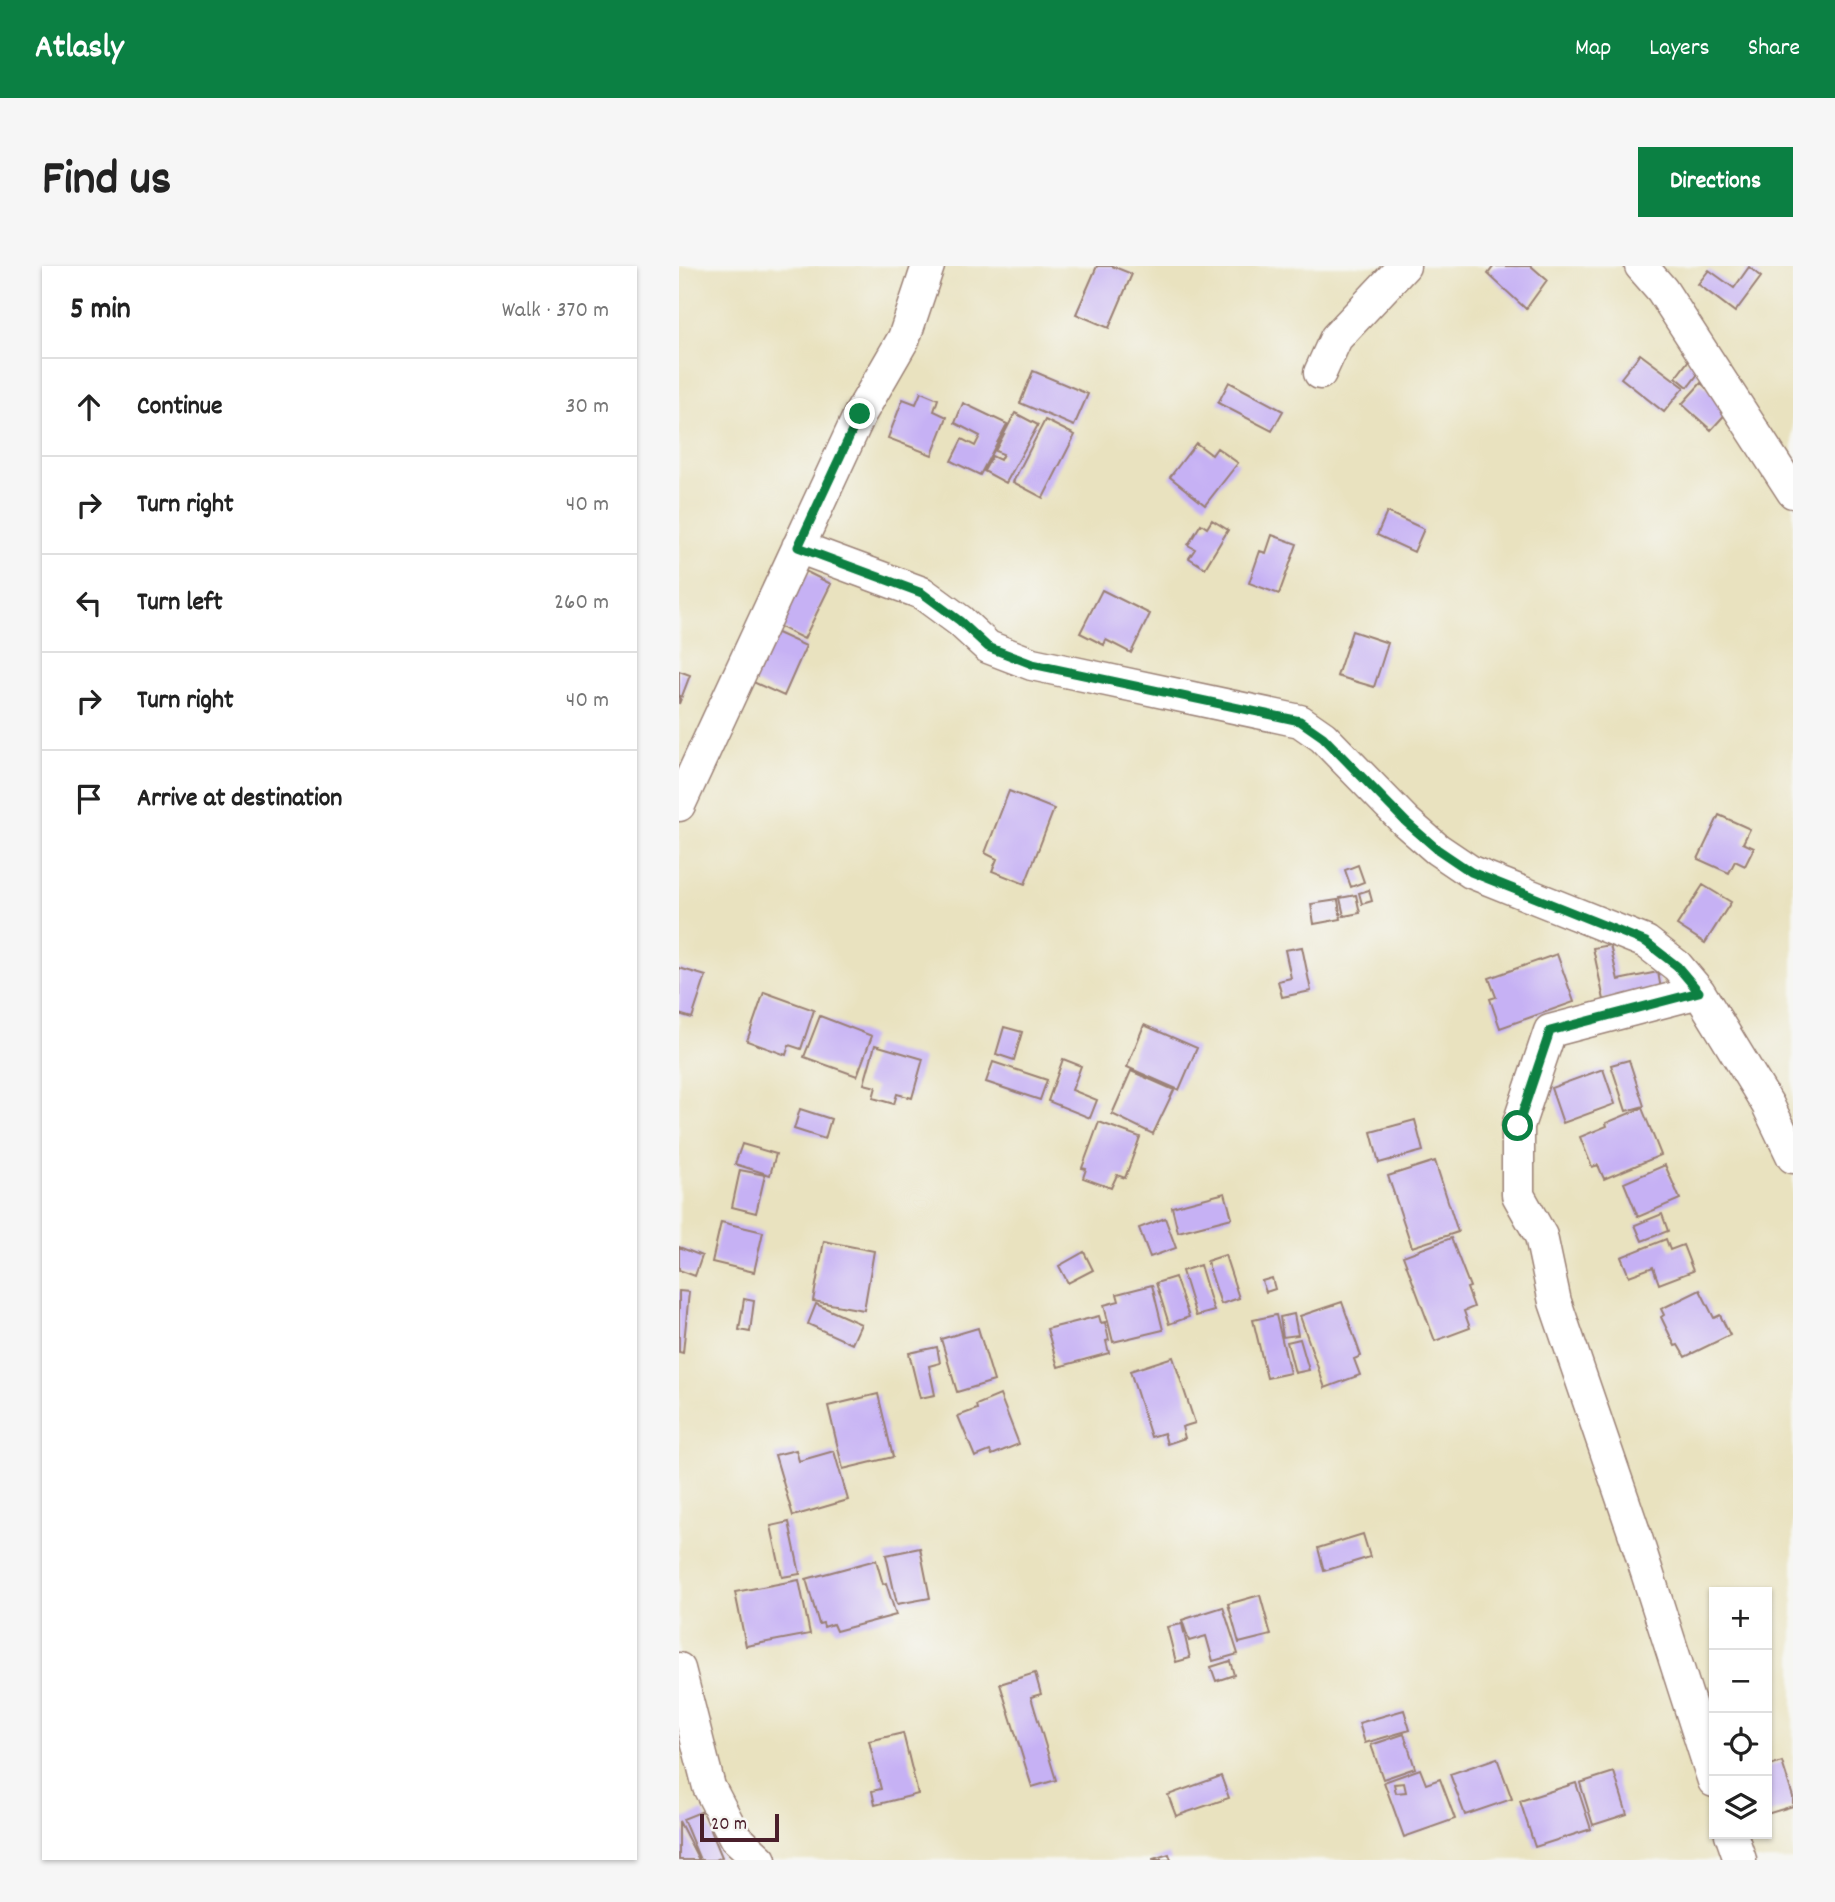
<!DOCTYPE html>
<html lang="en">
<head>
<meta charset="utf-8">
<style>
  body { margin:0; font-family:Dekko,sans-serif; background:#f6f6f6; color:#222 }
  .controls { position:absolute; right:21px; bottom:21px; display:grid; overflow:hidden; border-radius:0px; box-shadow:0 2px 5px #0004 }
  .controls button { width:63px; height:63px; display:grid; place-items:center; padding:0; border:0; border-bottom:2px solid #e0e0e0; background:#fff; color:#222; font:35px sans-serif }
  .scale { position:absolute; left:21px; bottom:18px; width:79px; box-sizing:border-box; padding-left:7px; border:4px solid #4a1f2b; border-top:0; font-size:19px; line-height:24px; white-space:nowrap; color:#4a1f2b; -webkit-text-stroke:5px #f6f6f2; paint-order:stroke }
  .stop { position:absolute; width:21px; height:21px; margin:-16px; border:5px solid #0b8043; border-radius:50%; background:#fff }
  .stop.end { background:#0b8043; border-color:#fff; box-shadow:0 2px 7px #0008 }
  .list { margin:0; padding:0; list-style:none }
  h2 { display:flex; justify-content:space-between; align-items:center; height:91px; margin:0; padding:0 28px; font-size:30px }
  h2 small { font-size:23px; font-weight:400; color:#767676 }
  .list li { display:grid; grid-template-columns:46px 1fr auto; gap:21px; align-items:center; box-sizing:border-box; height:98px; padding:0 28px; border-top:2px solid #e0e0e0 }
  .list b { display:block; font-size:26px; white-space:nowrap }
  .list em { font-size:23px; font-style:normal; color:#767676 }
  .icon { flex:none; width:38px; height:38px; fill:none; stroke:currentColor; stroke-width:2; stroke-linecap:round; stroke-linejoin:round }
  .map { position:relative; flex:none; width:1114px; height:1594px; overflow:hidden; border-radius:0px }
  header { display:flex; align-items:center; gap:42px; box-sizing:border-box; height:98px; padding:0 35px; background:#0b8043; color:#fff }
  header strong { font-size:33px }
  nav { display:flex; gap:38px; margin-inline-start:auto; font-size:24px }
  .intro { display:flex; align-items:center; justify-content:space-between; box-sizing:border-box; height:168px; padding:0 42px }
  h1 { margin:0; font-size:49px }
  .button { padding:18px 32px; border-radius:0px; background:#0b8043; color:#fff; font-size:24px; font-weight:700 }
  main { display:flex; gap:42px; padding:0 42px }
  aside { flex:1; background:#fff; border-radius:0px; box-shadow:0 2px 5px #0004 }
  .map>svg:first-child { display:block }
  .building { fill:#c6b1f4; fill-rule:evenodd }
  .lines { fill:none; stroke-linecap:round; stroke-linejoin:round }
  .street-casing { stroke:#9a8075; stroke-width:35 }
  .street { stroke:#fff; stroke-width:32 }
  .route { stroke:#0b8043; stroke-width:9 }
</style>
</head>
<body>
<header>
<strong>Atlasly</strong>
<nav><a>Map</a><a>Layers</a><a>Share</a></nav>
</header>
<div class="intro"><h1>Find us</h1><a class="button">Directions</a></div>
<main>
<aside>
<h2>5 min<small>Walk · 370 m</small></h2>
<ul class="list">
<li><svg class="icon" aria-label="ahead" viewBox="0 0 24 24"><path d="M12 20V5M6 11l6-6 6 6"/></svg><div><b>Continue</b></div><em>30 m</em></li>
<li><svg class="icon" aria-label="right" viewBox="0 0 24 24"><path d="M7 20v-9h11M14 6l5 5-5 5"/></svg><div><b>Turn right</b></div><em>40 m</em></li>
<li><svg class="icon" aria-label="left" viewBox="0 0 24 24"><path d="M17 20v-9H6M10 6l-5 5 5 5"/></svg><div><b>Turn left</b></div><em>260 m</em></li>
<li><svg class="icon" aria-label="right" viewBox="0 0 24 24"><path d="M7 20v-9h11M14 6l5 5-5 5"/></svg><div><b>Turn right</b></div><em>40 m</em></li>
<li><svg class="icon" aria-label="arrive" viewBox="0 0 24 24"><path d="M6 21V4h12l-3 4 3 4H6"/></svg><div><b>Arrive at destination</b></div></li>
</ul>
</aside>
<div class="map">
<svg width="1114" height="1594" viewBox="0 0 1114 1594">
  <rect width="100%" height="100%" fill="#f6f6f2"/>
  <filter id="ink" filterUnits="userSpaceOnUse"><feTurbulence type="fractalNoise" baseFrequency=".0143" numOctaves="2"/><feDisplacementMap in="SourceGraphic" scale="14" xChannelSelector="R" yChannelSelector="G"/><feConvolveMatrix kernelMatrix="1 2 1 2 8 2 1 2 1" color-interpolation-filters="sRGB"/></filter>
  <filter id="wash" filterUnits="userSpaceOnUse"><feTurbulence type="fractalNoise" baseFrequency=".00686" numOctaves="4" result="noise"/><feDisplacementMap in="SourceGraphic" scale="28" xChannelSelector="R" yChannelSelector="G"/><feGaussianBlur stdDeviation="1.57" result="paint"/><feColorMatrix in="noise" values="0 0 0 0 0 0 0 0 0 0 0 0 0 0 0 0 0 1.4 0 .05"/><feComposite in="paint" operator="in"/></filter>
  <g filter="url(#wash)">
    <rect width="100%" height="100%" fill="#e9e2bf"/>
    <g id="blocks">
      <!-- building -->
      <path class="building" d="M418,0H433L453,8L430,62L397,48Z
        M815,0H852L868,14L847,43L809,8Z
        M1070,1L1082,11L1056,46L1019,18L1030,4L1055,22Z
        M961,88L1005,121L985,146L942,112Z
        M1013,90L1025,100L1009,121L997,111Z
        M354,105L409,128L395,160L341,137Z
        M550,116L604,145L593,165L539,137Z
        M1022,117L1051,143L1032,164L1003,138Z
        M242,126L259,133L255,145L268,151L253,189L209,172L224,133L237,138Z
        M284,137L328,158L301,209L272,195L283,173L296,180L301,170L276,157Z
        M336,147L359,159L327,217L305,205L313,190L321,194L324,188L316,185Z
        M366,154L396,169L364,232L334,216Z
        M517,177L533,189L538,182L559,197L526,239L491,211Z
        M708,246L745,263L735,286L698,269Z
        M533,254L549,264L526,302L510,292L516,283L509,279L522,258L528,262Z
        M593,269L618,278L600,328L570,317L581,285L587,287Z
        M120,302L152,318L125,373L93,357Z
        M423,324L471,348L452,387L427,374L425,379L401,367Z
        M94,365L127,380L105,430L72,415Z
        M673,365L709,377L695,421L658,410Z
        M0,405L11,409L0,438Z
        M330,525L375,543L346,618L313,605L318,593L306,587Z
        M1040,549L1071,563L1064,577L1075,582L1066,600L1056,595L1050,607L1019,593Z
        M679,599L685,616L672,621L666,604Z
        M1024,619L1052,636L1026,677L998,659Z
        M690,624L693,635L683,638L680,627Z
        M677,629L681,647L665,650L661,632Z
        M659,634L662,653L635,658L632,638Z
        M931,679L939,714L979,706L982,723L925,734L914,682Z
        M623,681L632,725L603,731L599,715L612,712L606,684Z
        M878,688L895,736L821,762L811,733L817,731L810,712Z
        M0,702L27,710L13,752L0,748Z
        M85,726L135,744L122,783L110,779L107,789L68,775Z
        M141,750L193,770L178,810L125,791Z
        M465,759L518,782L500,824L448,801Z
        M325,761L343,766L335,794L317,788Z
        M196,779L244,793L233,832L218,828L215,838L194,832L197,821L185,818Z
        M384,793L402,800L393,824L418,834L411,852L369,835Z
        M950,794L965,840L947,845L932,799Z
        M314,796L368,814L361,834L307,816Z
        M924,803L936,838L884,857L872,822Z
        M452,805L495,824L474,868L433,848Z
        M963,842L982,889L925,913L919,899L913,901L901,871L928,860L927,857Z
        M121,843L152,853L146,873L115,863Z
        M736,854L744,885L700,897L692,866Z
        M420,856L461,871L446,912L438,909L432,922L404,912L407,903L403,902Z
        M63,878L97,888L91,909L56,898Z
        M756,895L779,966L733,981L709,910Z
        M986,899L1001,933L959,951L945,917Z
        M61,904L86,909L77,947L53,941Z
        M546,927L553,952L499,966L493,941Z
        M983,948L989,965L963,975L956,959Z
        M486,952L497,982L471,991L460,962Z
        M42,956L84,966L75,1006L33,996Z
        M772,972L791,1021L788,1022L795,1041L785,1045L791,1062L756,1075L724,990Z
        M987,973L991,984L1004,979L1014,1005L980,1018L974,1001L950,1010L942,991Z
        M145,975L195,985L185,1044L134,1035Z
        M0,981L23,990L16,1010L0,1004Z
        M405,986L414,1004L389,1017L380,1000Z
        M546,989L560,1032L542,1038L528,995Z
        M521,999L535,1045L517,1050L503,1005Z
        M496,1011L510,1051L490,1058L477,1017Z
        M593,1012L596,1023L587,1026L583,1015Z
        M473,1019L484,1064L434,1076L425,1039L440,1035L438,1028Z
        M1021,1024L1035,1052L1041,1049L1051,1069L1006,1091L999,1079L996,1080L982,1051L985,1049L982,1043Z
        M0,1025L10,1026L4,1087L0,1086Z
        M65,1033L75,1035L71,1066L60,1064Z
        M663,1036L682,1090L675,1093L681,1109L646,1122L621,1050Z
        M137,1038L182,1058L173,1078L129,1058Z
        M615,1048L619,1069L604,1071L601,1051Z
        M597,1049L611,1107L588,1112L574,1054Z
        M420,1050L422,1057L426,1056L430,1074L427,1075L430,1087L379,1101L368,1063Z
        M299,1062L315,1115L278,1126L262,1073Z
        M621,1073L630,1104L616,1107L608,1076Z
        M258,1081L261,1097L250,1100L256,1129L241,1132L230,1087Z
        M494,1091L516,1157L503,1161L506,1172L488,1178L485,1167L472,1171L451,1105Z
        M199,1128L214,1191L164,1203L149,1140Z
        M321,1129L340,1178L313,1189L311,1185L296,1191L279,1150L298,1143L297,1139Z
        M117,1184L120,1195L155,1185L169,1234L114,1250L96,1189Z
        M110,1256L121,1308L103,1311L92,1260Z
        M684,1268L691,1291L645,1305L639,1282Z
        M241,1282L251,1332L218,1338L207,1289Z
        M197,1294L204,1318L207,1317L217,1349L157,1365L154,1358L145,1361L144,1357L140,1358L127,1313Z
        M120,1314L131,1368L67,1380L56,1326Z
        M581,1329L592,1369L560,1377L549,1338Z
        M544,1341L559,1388L534,1395L527,1370L510,1375L503,1354Z
        M503,1358L511,1392L497,1396L488,1361Z
        M551,1395L555,1409L537,1415L532,1401Z
        M356,1407L362,1428L352,1431L377,1514L353,1521L321,1418Z
        M725,1444L731,1464L686,1477L680,1457Z
        M224,1467L239,1528L196,1539L193,1525L202,1523L190,1475Z
        M725,1468L736,1502L704,1513L692,1479Z
        M818,1492L833,1533L786,1549L771,1508Z
        M1103,1496L1114,1531V1540L1088,1548V1501Z
        M741,1503L747,1518L761,1513L776,1553L725,1571L705,1516ZM725,1517L727,1526L717,1527L715,1518Z
        M935,1506L948,1548L914,1559L901,1517Z
        M542,1510L550,1532L497,1550L489,1529Z
        M897,1517L912,1563L856,1581L841,1535Z
        M24,1545L43,1591L37,1594H21L4,1553Z
        M0,1555L20,1594H0Z
        M490,1588L492,1594H474V1593Z"/>
    </g>
  </g>
  <g filter="url(#ink)">
    <use href="#blocks" fill-opacity="0" stroke="#9a8075" stroke-width="2"/>
    <g class="lines">
      <!-- street casing -->
      <g class="street-casing">
        <path id="street" d="M962,0L983,24L1114,226
          M641,107L657,72L725,0
          M119,281L243,327L281,355L309,381L353,398L621,455L644,471L727,556L758,583L792,606L967,676L998,700L1020,726L1089,839L1114,891
          M0,539L181,148L225,72L249,0
          M1020,726L871,765L839,860V929L862,970L876,1036L957,1272L1035,1515
          M0,1403L30,1521L56,1571L81,1594
          M1052,1568L1061,1594"/>
      </g>
      <!-- street -->
      <use href="#street" class="street"/>
    </g>
  </g>
  <g class="lines" filter="url(#ink)">
    <!-- route -->
    <path class="route" d="M181,148L119,281L243,327L281,355L309,381L353,398L621,455L644,471L727,556L758,583L792,606L967,676L998,700L1020,726L871,765L839,860"/>
  </g>
</svg>
<div class="controls">
<button>+</button>
<button>−</button>
<button><svg class="icon" aria-label="locate" viewBox="0 0 24 24"><circle cx="12" cy="12" r="6"/><path d="M12 2v4M12 18v4M2 12h4M18 12h4"/></svg></button>
<button><svg class="icon" aria-label="layers" viewBox="0 0 24 24"><path d="M12 4l9 5-9 5-9-5zM3 14l9 5 9-5"/></svg></button>
</div>
<div class="scale">20 m</div>
<div class="stop" style="left:839px;top:860px"></div>
<div class="stop end" style="left:181px;top:148px"></div>
</div>
</main>
</body>
</html>
